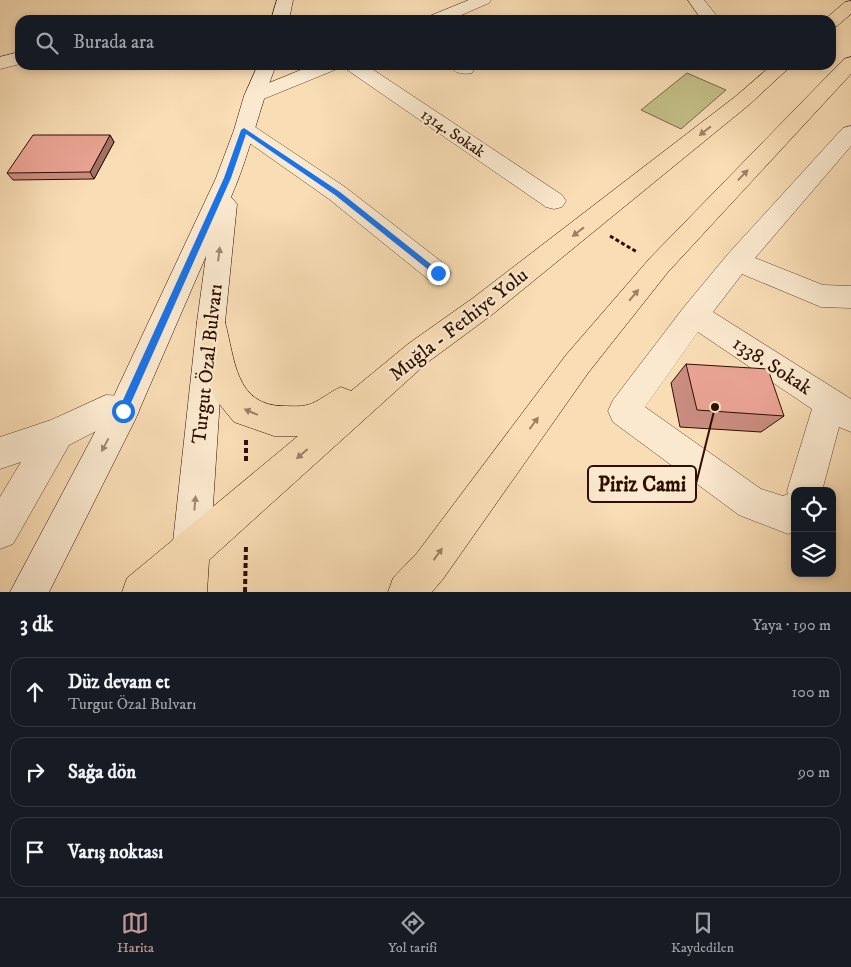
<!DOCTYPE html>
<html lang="tr">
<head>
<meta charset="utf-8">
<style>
  body { margin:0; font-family:"IM FELL DW Pica",serif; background:#242831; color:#f1f3f6 }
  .controls { position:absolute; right:15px; bottom:15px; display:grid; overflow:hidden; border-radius:10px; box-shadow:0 2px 8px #0003 }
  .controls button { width:45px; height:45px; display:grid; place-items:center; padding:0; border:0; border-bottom:1px solid #363941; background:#171b24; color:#f1f3f6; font:25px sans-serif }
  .stop { position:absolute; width:15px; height:15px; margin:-11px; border:4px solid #1a73e8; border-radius:50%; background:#fff }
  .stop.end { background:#1a73e8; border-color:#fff; box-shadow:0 1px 5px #0008 }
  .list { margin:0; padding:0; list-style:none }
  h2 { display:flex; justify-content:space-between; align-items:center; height:65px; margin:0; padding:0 20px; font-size:21px }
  h2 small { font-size:16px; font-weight:400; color:#9ea1a6 }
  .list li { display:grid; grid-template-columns:32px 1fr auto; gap:15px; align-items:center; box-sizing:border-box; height:70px; margin:0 10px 10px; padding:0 10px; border:1px solid #363941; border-radius:15px }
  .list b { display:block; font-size:19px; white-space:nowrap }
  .list p { margin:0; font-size:16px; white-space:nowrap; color:#9ea1a6 }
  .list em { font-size:16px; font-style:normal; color:#9ea1a6 }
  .icon { flex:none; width:28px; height:28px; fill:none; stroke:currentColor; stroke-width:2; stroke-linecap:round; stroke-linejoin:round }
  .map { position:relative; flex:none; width:851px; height:592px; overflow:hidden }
  .search { position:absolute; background:#171b24; box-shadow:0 2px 8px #0003; left:15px; right:15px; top:15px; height:55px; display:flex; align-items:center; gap:12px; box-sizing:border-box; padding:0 18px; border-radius:15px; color:#9ea1a6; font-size:19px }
  .sheet { height:305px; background:#171b24 }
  nav { display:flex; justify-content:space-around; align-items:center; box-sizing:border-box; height:70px; border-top:1px solid #363941; background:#171b24; font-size:14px; color:#9ea1a6 }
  nav a { display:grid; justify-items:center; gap:2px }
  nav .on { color:#c59692 }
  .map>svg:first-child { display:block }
  .green { fill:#c4bf88; stroke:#786744 }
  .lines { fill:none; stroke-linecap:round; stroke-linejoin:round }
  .street-casing { stroke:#60422d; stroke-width:1 }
  .secondary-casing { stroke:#2d0f00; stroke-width:1 }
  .highway-casing { stroke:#2d0f00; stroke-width:1 }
  .path-far1 { stroke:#2d0f00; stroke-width:3; stroke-dasharray:4 2.5; stroke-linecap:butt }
  .path { stroke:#2d0f00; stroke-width:4; stroke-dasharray:5 3; stroke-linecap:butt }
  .street { fill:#fbe9cf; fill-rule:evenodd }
  .secondary { fill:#fbe9cf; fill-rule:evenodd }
  .highway { fill:#f9ddb5; fill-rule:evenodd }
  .wall { fill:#ca8d80; stroke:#2d0f00 }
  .shaded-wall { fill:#a47368; stroke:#2d0f00 }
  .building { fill:#eba495; stroke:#2d0f00 }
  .oneway { fill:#9d8064 }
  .oneway2 { fill:#9e8772 }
  .route { fill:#1a73e8 }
  .labels { text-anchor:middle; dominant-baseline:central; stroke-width:4.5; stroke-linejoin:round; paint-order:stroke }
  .far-street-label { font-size:16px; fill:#2d0f00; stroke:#fbe9cf }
  .street-label { font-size:20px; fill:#2d0f00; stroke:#fbe9cf }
  .leader { fill:none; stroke:#2d0f00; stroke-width:2 }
  .callout-dot { fill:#2d0f00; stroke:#fbe9cf; stroke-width:2 }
  .callout { fill:#fbe9cf; stroke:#2d0f00; stroke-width:2 }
  .callout-label { font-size:21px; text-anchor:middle; font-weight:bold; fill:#2d0f00 }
</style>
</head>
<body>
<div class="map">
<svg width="851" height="592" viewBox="0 0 851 592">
  <rect width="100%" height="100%" fill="#f9ddb5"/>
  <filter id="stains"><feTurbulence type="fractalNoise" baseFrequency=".004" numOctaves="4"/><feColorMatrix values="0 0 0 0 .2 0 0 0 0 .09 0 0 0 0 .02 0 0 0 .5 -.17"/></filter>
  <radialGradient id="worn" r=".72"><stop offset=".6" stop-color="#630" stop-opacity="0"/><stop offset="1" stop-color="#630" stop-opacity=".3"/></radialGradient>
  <!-- green -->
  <path class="green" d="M687,73L726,90L681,129L641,110Z"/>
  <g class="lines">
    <!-- street casing -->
    <g class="street-casing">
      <path id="street" d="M469,0H491L489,3L450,20H427L430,16Z
        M688,0H704L720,20H702Z
        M20,52V64L0,69V57Z
        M313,65H339L337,69L261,100L254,102L247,100L244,96L247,92Z
        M344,65H366L562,195L566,201L562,207L554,209L546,207L346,69Z
        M449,65H472L474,69L472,73C462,75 454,73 449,65Z
        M245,123L252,125L345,187L447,266L451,273L447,280L438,283L429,280L329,199L238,135L234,130L238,125Z
        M851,126V146L755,258L823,285L851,286V308L821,307L742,274L713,312L851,399V432L839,427L822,491H795V531L788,534L739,515L613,422L608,411L613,400L684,307L728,254L843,128ZM698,332L812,409L787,491L788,494L783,496L761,489L645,407Z
        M106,395L123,396L134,400L139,411L134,422L123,426L108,425L69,445L13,544L0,549V497L21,462L0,469V437L51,420Z"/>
    </g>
    <!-- secondary casing -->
    <g class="secondary-casing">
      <path id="secondary" d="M277,0H293L289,20H271Z
        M258,65H276C259,108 250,154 231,197L237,204L225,322L210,551L204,564L191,570L178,564L172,551L197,322L206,256L134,422L49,592H10L112,400L216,178L234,130L244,96Z"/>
    </g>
    <!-- highway casing -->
    <g class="highway-casing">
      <path id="highway" d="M851,1V14L837,26L831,27V20H824L845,2Z
        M851,57V74L668,272L588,373L443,579L432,592H388L393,578L417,553L566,355L650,258L844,59Z
        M772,65H792L750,104L493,314L428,362L209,560L207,592H122L127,578L298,436H274L234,422L216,400L211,390L197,322L201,314L211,310L221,314L225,322C235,359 235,406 284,406C291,406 301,407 307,405C319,402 329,392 341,387L351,391L408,344L473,298L736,96Z"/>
    </g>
    <!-- path-far1 -->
    <path class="path-far1" d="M610,236L637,252"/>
    <!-- path -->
    <path class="path" d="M246,440V461
      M245,592L246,545"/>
    <!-- street -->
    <use href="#street" class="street"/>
    <!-- secondary -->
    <use href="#secondary" class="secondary"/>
    <!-- highway -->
    <use href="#highway" class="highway"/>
  </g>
  <!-- wall -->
  <path class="wall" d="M110,135L114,142L94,179L13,180L7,173Z
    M686,364L784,416L761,432L680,427L671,383Z"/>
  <!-- shaded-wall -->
  <path class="shaded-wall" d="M110,135L114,142L94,179L90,172Z"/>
  <!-- building -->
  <path class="building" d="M33,135H110L90,172L7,173Z
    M686,364L768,369L784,416L697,410Z"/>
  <!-- one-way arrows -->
  <defs><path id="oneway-solid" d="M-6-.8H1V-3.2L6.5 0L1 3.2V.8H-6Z" transform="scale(1.25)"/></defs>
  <g class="oneway">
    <use href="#oneway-solid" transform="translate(705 131) rotate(142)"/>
    <use href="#oneway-solid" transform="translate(743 175) rotate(-46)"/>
    <use href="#oneway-solid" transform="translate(578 232) rotate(142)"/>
    <use href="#oneway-solid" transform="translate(634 295) rotate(-50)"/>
    <use href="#oneway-solid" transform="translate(251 412) rotate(-157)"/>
    <use href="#oneway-solid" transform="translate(534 423) rotate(-54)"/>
    <use href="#oneway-solid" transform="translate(302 454) rotate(139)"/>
    <use href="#oneway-solid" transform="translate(438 554) rotate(-54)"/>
  </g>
  <g class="oneway2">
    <use href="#oneway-solid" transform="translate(219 254) rotate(-83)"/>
    <use href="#oneway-solid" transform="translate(105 445) rotate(118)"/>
    <use href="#oneway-solid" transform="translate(195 503) rotate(-85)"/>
  </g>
  <!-- route -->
  <path class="route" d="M244,128L340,192L442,273L438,276L435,275L335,195L246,134L231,178L126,414H120L118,411L224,178L241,130Z"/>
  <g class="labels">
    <!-- far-street labels -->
    <g class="far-street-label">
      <text transform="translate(453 133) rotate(34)">1314. Sokak</text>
    </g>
    <!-- street labels -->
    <g class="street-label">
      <text transform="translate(459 325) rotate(-38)">Muğla - Fethiye Yolu</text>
      <text transform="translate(208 364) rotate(-84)">Turgut Özal Bulvarı</text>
      <text transform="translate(772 366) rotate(33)">1338. Sokak</text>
    </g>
  </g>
  <!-- callouts -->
  <path class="leader" d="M715 407L696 484"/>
  <circle class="callout-dot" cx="715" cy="407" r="5"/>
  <rect class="callout" x="588" y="466" width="108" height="36" rx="5"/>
  <g class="callout-label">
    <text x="642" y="491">Piriz Cami</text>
  </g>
  <rect width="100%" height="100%" filter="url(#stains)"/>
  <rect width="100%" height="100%" fill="url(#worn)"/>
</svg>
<div class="controls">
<button><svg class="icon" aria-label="locate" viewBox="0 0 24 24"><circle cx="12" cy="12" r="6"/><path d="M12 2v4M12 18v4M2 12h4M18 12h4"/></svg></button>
<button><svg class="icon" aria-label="layers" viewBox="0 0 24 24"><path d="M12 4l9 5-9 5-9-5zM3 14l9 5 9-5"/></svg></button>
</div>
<div class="stop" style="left:123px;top:411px"></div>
<div class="stop end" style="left:438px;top:273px"></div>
<div class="search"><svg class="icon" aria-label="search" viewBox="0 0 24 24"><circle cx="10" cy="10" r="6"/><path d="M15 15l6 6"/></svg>Burada ara</div>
</div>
<section class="sheet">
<h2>3 dk<small>Yaya · 190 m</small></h2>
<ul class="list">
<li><svg class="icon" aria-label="ahead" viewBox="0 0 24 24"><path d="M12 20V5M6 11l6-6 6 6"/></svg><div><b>Düz devam et</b><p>Turgut Özal Bulvarı</p></div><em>100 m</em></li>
<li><svg class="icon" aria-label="right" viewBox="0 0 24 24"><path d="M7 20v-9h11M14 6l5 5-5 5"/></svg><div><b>Sağa dön</b></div><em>90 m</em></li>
<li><svg class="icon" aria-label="arrive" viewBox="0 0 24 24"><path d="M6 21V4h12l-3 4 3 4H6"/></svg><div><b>Varış noktası</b></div></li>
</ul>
</section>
<nav>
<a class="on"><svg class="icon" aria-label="map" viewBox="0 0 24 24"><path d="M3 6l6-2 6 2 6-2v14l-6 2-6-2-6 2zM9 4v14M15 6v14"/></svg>Harita</a>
<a><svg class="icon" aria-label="directions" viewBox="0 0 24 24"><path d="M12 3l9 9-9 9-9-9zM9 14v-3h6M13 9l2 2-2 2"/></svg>Yol tarifi</a>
<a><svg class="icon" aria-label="saved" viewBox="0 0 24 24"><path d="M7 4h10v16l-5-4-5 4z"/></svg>Kaydedilen</a>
</nav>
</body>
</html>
